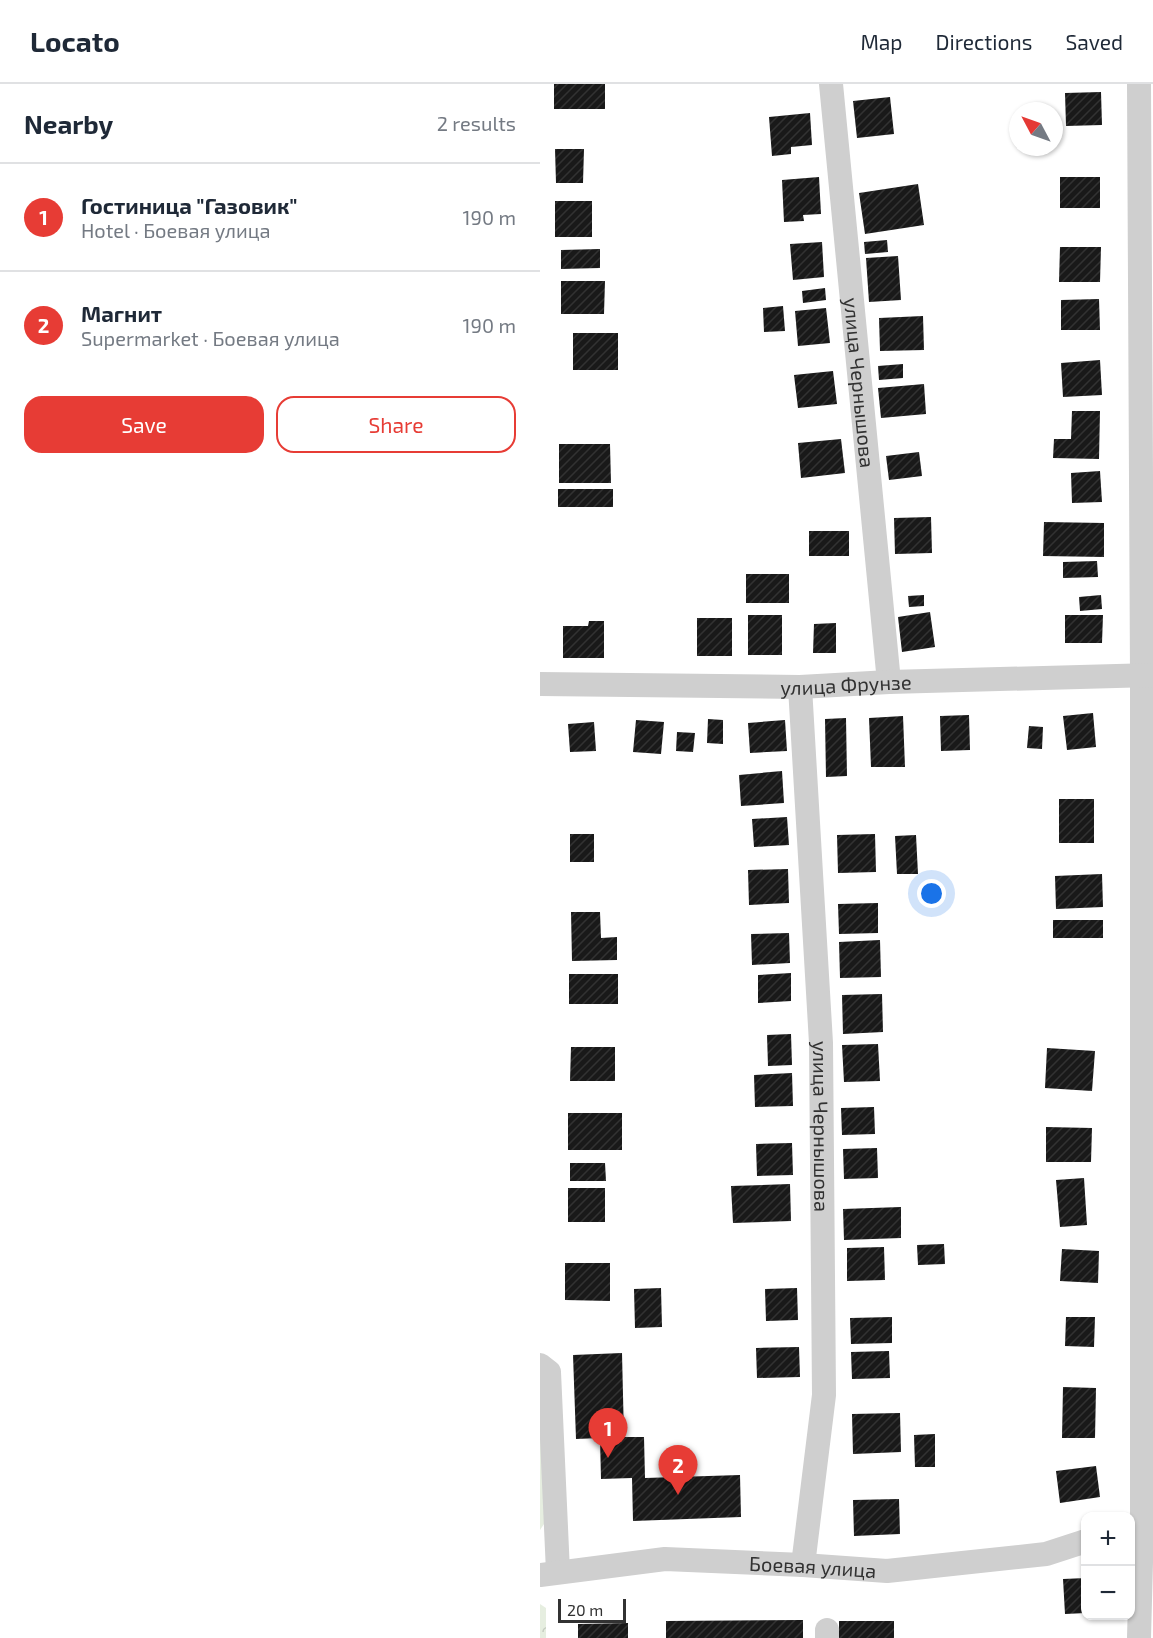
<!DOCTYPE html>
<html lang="en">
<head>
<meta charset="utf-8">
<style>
  body { margin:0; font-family:"Exo 2",sans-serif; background:#f6f6f7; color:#1f2937 }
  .controls { position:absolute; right:18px; bottom:18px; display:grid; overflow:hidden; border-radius:12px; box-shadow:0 2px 4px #0004 }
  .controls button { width:54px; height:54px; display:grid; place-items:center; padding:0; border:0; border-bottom:2px solid #e0e1e3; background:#fff; color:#1f2937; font:30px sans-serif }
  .compass { position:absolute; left:469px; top:18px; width:54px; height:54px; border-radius:50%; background:#fff; box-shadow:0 2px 4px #0004; rotate:311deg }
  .scale { position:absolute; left:18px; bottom:15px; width:68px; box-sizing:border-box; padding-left:6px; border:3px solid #323232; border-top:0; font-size:16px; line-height:21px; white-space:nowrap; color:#323232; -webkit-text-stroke:4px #fff; paint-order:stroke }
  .you { position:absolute; left:392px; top:810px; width:21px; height:21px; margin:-15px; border:4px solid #fff; border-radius:50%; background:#1a73e8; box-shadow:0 0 0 9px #1a73e833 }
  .badge { display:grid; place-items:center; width:39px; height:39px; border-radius:50%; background:#e73c35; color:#fff; font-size:20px; font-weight:700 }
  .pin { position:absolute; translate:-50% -50px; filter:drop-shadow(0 2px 3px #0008) }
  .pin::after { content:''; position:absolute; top:32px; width:21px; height:18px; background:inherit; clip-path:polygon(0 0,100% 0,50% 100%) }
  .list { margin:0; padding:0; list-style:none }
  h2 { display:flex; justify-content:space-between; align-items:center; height:78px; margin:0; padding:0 24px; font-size:26px }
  h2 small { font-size:20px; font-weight:400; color:#747a83 }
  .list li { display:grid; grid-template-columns:39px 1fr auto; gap:18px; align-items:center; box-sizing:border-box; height:108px; padding:0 24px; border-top:2px solid #e0e1e3 }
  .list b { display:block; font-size:22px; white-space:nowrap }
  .list p { margin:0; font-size:20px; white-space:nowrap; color:#747a83 }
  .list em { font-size:20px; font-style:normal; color:#747a83 }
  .actions { display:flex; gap:12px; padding:18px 24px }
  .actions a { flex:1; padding:14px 0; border:2px solid #e73c35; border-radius:18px; text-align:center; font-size:21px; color:#e73c35 }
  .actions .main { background:#e73c35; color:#fff }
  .map { position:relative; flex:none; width:613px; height:1554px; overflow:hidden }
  header { display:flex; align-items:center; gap:36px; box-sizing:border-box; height:84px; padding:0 30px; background:#fff; border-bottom:2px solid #e0e1e3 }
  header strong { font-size:28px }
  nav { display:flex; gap:33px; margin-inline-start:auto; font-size:21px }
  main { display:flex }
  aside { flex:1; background:#fff }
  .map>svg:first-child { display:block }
  .grass { fill:#e6eee0 }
  .forest { fill:url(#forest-crowns) }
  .building { fill:url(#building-hatch) }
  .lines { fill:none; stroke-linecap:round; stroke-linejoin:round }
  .minor { stroke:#cfcfcf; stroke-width:24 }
  .labels { text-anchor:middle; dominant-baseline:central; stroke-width:6; stroke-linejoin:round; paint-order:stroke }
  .street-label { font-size:20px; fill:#323232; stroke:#fff }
</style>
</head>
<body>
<header>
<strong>Locato</strong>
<nav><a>Map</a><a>Directions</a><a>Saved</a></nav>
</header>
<main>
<aside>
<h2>Nearby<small>2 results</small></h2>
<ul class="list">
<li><span class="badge">1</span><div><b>Гостиница &quot;Газовик&quot;</b><p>Hotel · Боевая улица</p></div><em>190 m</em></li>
<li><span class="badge">2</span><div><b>Магнит</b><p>Supermarket · Боевая улица</p></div><em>190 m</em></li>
</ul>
<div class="actions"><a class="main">Save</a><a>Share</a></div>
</aside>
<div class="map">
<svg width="613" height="1554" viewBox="0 0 613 1554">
  <defs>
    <pattern id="forest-crowns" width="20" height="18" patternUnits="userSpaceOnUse" patternTransform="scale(1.5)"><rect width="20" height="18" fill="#e6eee0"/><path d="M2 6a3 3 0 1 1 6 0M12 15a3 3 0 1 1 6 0" fill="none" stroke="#c6cdc1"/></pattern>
    <pattern id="building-hatch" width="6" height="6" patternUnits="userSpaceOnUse" patternTransform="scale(1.5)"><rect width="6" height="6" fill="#191919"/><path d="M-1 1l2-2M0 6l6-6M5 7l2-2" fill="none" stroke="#323232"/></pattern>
  </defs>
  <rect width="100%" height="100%" fill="#fff"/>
  <!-- grass -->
  <path class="grass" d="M0,1323L6,1437L0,1446Z"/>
  <!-- forest -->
  <path class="forest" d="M0,1520L6,1524V1554H0Z"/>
  <!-- building -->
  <path class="building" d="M14,0H65V25H14Z
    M561,8L562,41L526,42L525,9Z
    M350,13L354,50L317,54L313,17Z
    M270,29L272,61L251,63V70L232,72L229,33Z
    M15,65H44L43,99H16Z
    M279,93L281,130L263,131L264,137L244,138L242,96Z
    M520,93H560V124H520Z
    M378,100L384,141L325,150L319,109Z
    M15,117H52V153H15Z
    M347,156L348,168L325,170L324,158Z
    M282,158L284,193L253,196L250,160Z
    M520,163H561L560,198H519Z
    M60,165V184L21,185V166Z
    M358,172L361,216L329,218L326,174Z
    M21,197H65L64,230H21Z
    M285,204L286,216L263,219L262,207Z
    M559,215L560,246H521V216Z
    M243,222L245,247L224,248L223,224Z
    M286,224L290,259L258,262L255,227Z
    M383,232L384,266L340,267L339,234Z
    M33,249H78V286H33Z
    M560,276L562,311L523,313L521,279Z
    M363,280V294L339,296L338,282Z
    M293,287L297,320L258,324L254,291Z
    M384,300L386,330L341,334L338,304Z
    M532,327H560L559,375L513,374L514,355H531Z
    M301,355L305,389L261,394L258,359Z
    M19,360H70L71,399H19Z
    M379,368L382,392L349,396L346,372Z
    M560,387L562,418L532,419L531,389Z
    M18,405H73V423H18Z
    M391,433L392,469L355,470L354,434Z
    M504,438L564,439V473L503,472Z
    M269,447H309V472H269Z
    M557,477L558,493L523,494V478Z
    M206,490H249V519H206Z
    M384,511V522L369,523L368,512Z
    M561,511L562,525L540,527L539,513Z
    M390,528L395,563L362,568L358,533Z
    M208,531H242V571H208Z
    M525,531H563L562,559H525Z
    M157,534H192V572H157Z
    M49,537H64V574H23V542H48Z
    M296,539V569H273L274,540Z
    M553,629L556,663L527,666L523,632Z
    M429,631L430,666L401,667L400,632Z
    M363,632L365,683H331L329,634Z
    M306,634L307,692L286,693L285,635Z
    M168,635L183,636V660L167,659Z
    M96,636L124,638L121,670L93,668Z
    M245,636L247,667L210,669L208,639Z
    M54,638L56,667L30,668L28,640Z
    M489,642L503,643L502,665L487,664Z
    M137,648L155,649L153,668L136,667Z
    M242,687L244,719L201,722L199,691Z
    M519,715H554V759H519Z
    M247,733L249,761L214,763L212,735Z
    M30,750H54V778H30Z
    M335,750L336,788L298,789L297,751Z
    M376,751L378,790H357L355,752Z
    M248,785L249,819L209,821L208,786Z
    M562,790L563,823L516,825L515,792Z
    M338,819V849L299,850L298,820Z
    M31,828H60L61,854L77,853V876L32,877Z
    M513,836H563V854H513Z
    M249,849L250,879L212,881L211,850Z
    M340,856L341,893L300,894L299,858Z
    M251,889V917L218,919V891Z
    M29,890H78V920H29Z
    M342,910L343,948L303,950L302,911Z
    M251,950L252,981L228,982L227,951Z
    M338,960L340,997L304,998L302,961Z
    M31,963H75V997H30Z
    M507,964L555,967L552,1007L505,1004Z
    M252,989L253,1022L215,1023L214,991Z
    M334,1023L335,1050L302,1051L301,1024Z
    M28,1029H82V1066H28Z
    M506,1043L552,1044L551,1078H506Z
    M252,1059L253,1091L217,1092L216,1060Z
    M337,1064L338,1094L304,1095L303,1065Z
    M30,1079H65L66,1097H30Z
    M544,1094L547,1141L520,1143L516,1096Z
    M250,1100L251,1137L193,1139L191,1102Z
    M28,1104H65V1138H28Z
    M361,1123V1154L304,1156L303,1125Z
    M404,1160L405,1180L378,1181L377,1161Z
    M344,1163L345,1196L307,1197V1164Z
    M522,1165L559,1167L558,1199L520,1197Z
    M25,1179H70V1217L25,1216Z
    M121,1204L122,1243L95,1244L94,1205Z
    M257,1204L258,1236L226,1237L225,1205Z
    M352,1233V1259L311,1260L310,1234Z
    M526,1233H555L554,1263L525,1262Z
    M259,1263L260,1293L217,1294L216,1264Z
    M349,1267L350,1294L312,1295L311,1268Z
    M82,1269L84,1353H104L105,1394L200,1391L201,1433L93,1437L92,1394L61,1395L60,1354L36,1355L33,1271Z
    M523,1303L556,1304L555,1354H522Z
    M360,1329L361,1368L313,1370L312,1330Z
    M395,1350V1383H375L374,1351Z
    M556,1382L560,1413L520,1419L516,1387Z
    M359,1415L360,1450L314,1452L313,1416Z
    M546,1494V1529L525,1530L523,1495Z
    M263,1536V1554H126V1537Z
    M299,1537H354V1554H299Z
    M88,1539V1554H38V1540Z"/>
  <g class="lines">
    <!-- minor -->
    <g class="minor">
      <path id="s1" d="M291,0L349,598"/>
      <path d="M599,0L602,591V1440L599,1554"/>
      <path id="s2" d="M0,600L260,603L349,598L613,591"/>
      <path id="s3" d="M260,603L281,959L284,1311L263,1481"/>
      <path d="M0,1281L9,1288L18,1488"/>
      <path id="s4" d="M0,1491L125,1475L263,1481L347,1487L506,1470L546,1457"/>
      <path d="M287,1546V1554"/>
    </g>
  </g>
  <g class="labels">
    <!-- street labels -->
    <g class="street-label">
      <text stroke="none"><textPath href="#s1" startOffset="300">улица Чернышова</textPath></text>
      <text stroke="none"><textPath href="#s2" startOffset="306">улица Фрунзе</textPath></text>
      <text stroke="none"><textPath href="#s3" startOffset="440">улица Чернышова</textPath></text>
      <text stroke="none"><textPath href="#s4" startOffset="274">Боевая улица</textPath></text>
    </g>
  </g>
</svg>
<div class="controls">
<button>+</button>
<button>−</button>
</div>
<svg class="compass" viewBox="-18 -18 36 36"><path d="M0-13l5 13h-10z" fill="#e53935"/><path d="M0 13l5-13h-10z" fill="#747a83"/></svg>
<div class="scale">20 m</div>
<div class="you"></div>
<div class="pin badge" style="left:68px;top:1374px">1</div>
<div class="pin badge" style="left:138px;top:1411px">2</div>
</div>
</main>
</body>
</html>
